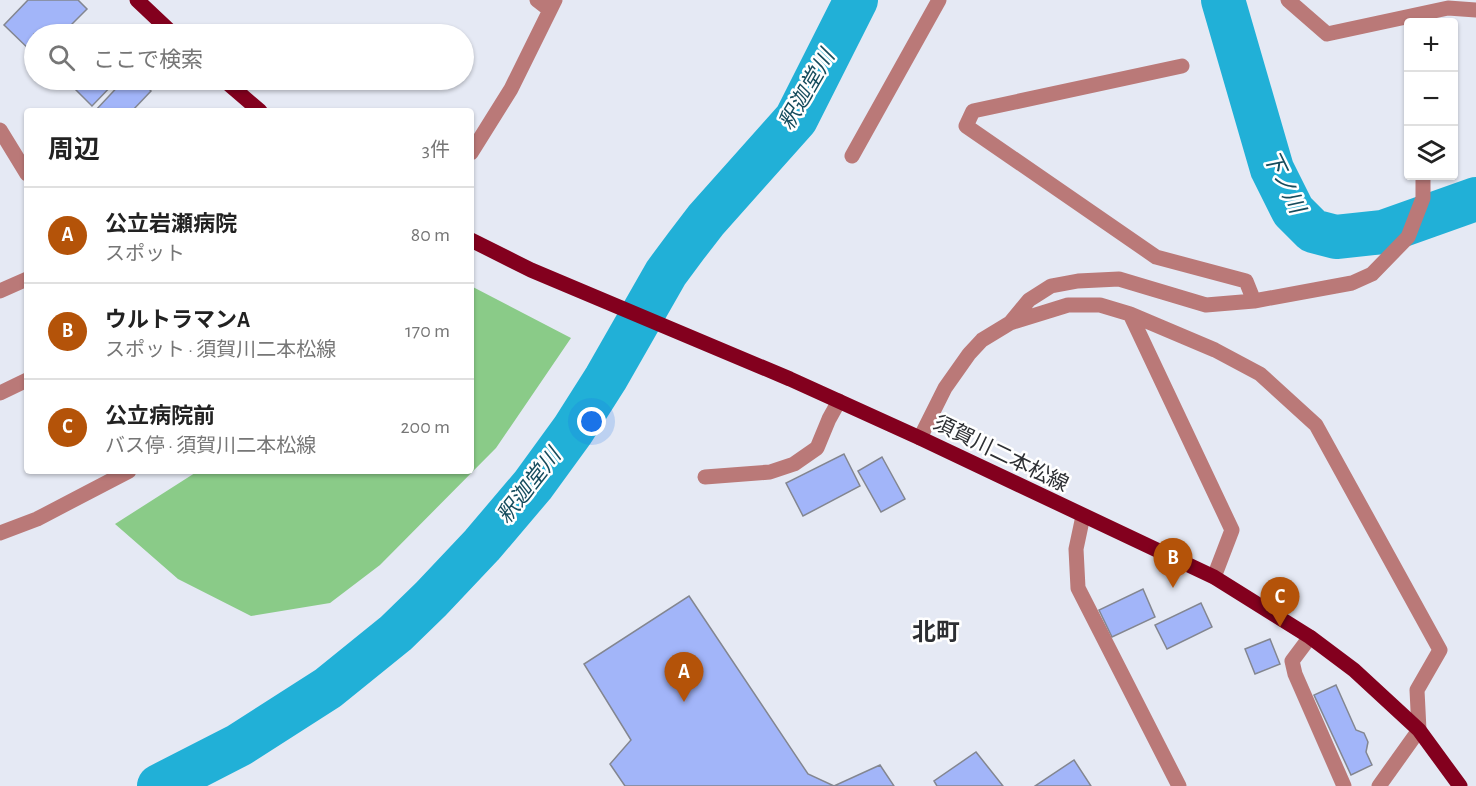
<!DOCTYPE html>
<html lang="ja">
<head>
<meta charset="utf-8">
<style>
  body { margin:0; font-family:"Alegreya Sans","Noto Sans JP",sans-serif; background:#f6f6f6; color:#222 }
  .controls { position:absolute; right:18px; top:18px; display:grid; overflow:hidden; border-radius:6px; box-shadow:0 2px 4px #0004 }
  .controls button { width:54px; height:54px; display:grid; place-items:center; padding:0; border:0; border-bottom:2px solid #e0e0e0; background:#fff; color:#222; font:30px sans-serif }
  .you { position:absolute; left:592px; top:422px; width:21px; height:21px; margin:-15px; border:4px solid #fff; border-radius:50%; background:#1a73e8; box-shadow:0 0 0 9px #1a73e833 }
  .badge { display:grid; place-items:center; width:39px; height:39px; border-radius:50%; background:#b45309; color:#fff; font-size:20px; font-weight:700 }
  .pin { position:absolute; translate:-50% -50px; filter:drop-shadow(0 2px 3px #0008) }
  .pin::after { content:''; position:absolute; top:32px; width:21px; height:18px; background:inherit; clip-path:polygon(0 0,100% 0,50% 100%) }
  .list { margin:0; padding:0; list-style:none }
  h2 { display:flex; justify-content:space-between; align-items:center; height:78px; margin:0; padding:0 24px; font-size:26px }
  h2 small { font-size:20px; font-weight:400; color:#767676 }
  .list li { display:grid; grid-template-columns:39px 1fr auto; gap:18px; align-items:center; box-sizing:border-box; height:96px; padding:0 24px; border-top:2px solid #e0e0e0 }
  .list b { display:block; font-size:22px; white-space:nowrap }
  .list p { margin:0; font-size:20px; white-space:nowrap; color:#767676 }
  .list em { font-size:20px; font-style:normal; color:#767676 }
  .icon { flex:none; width:33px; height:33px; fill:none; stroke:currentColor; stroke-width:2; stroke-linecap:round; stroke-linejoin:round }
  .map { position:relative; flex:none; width:1476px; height:786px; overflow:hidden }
  .search { position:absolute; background:#fff; box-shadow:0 2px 4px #0004; left:24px; top:24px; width:450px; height:66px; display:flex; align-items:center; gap:15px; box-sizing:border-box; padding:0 21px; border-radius:33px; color:#767676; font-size:22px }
  .panel { position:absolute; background:#fff; box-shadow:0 2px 4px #0004; left:24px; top:108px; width:450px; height:366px; border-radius:6px }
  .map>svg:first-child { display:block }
  .green { fill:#8acb88 }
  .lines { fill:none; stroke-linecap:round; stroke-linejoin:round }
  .river { stroke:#21b0d7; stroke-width:44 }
  .building { fill:#a2b5f9; stroke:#838690; stroke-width:1.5 }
  .minor { stroke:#ba7978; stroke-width:15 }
  .major { stroke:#83001e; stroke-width:15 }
  .labels { text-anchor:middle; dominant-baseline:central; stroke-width:5; stroke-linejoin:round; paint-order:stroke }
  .street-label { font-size:21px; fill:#2d2f33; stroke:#fff }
  .water-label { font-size:22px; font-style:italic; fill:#164c5d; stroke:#fff }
  .quarter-label { font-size:24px; font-weight:bold; fill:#2d2f33; stroke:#fff }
</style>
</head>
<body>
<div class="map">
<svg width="1476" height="786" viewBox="0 0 1476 786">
  <rect width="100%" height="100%" fill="#e5e9f4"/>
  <!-- green -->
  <path class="green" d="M471,286L571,338L496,448L380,565L330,603L251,616L178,579L115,524L198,471H471Z"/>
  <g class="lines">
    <!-- river -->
    <path class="river" d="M1223,0L1272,169L1293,211L1313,231L1336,237L1383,232L1476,199
      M159,786L239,745L328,688L396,633L431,599L482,545L533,485L573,430L606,378L666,273L686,246L706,220L796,119L856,0"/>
  </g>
  <!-- building -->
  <path class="building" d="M28,0H78L87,9L62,34H34V54L4,25Z
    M80,80H117L92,106L73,87Z
    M124,80H140L151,91L132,111H95Z
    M844,454L860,486L803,516L786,483Z
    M882,457L905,499L881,512L858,471Z
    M1143,589L1155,617L1112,637L1099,610Z
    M689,596L808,774L834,786L880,765L894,786H625L610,764L631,740L584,664Z
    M1201,603L1212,627L1167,649L1155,625Z
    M1270,639L1280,664L1255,674L1245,649Z
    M1336,685L1356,730L1364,733L1368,742L1366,752L1372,765L1351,775L1314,695Z
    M976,752L1003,786H937L934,781Z
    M1074,760L1091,786H1035Z"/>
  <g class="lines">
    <!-- minor -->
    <path class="minor" d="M537,0L550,10
      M1288,0L1327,34L1448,8L1476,10
      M0,130L27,174
      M471,153L511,89L555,0
      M852,156L939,0
      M0,291L27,279
      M1254,301L1352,283L1372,274L1408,237L1423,198V176
      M1130,314L1232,530L1214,577
      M1010,323L1029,300L1051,286L1078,281L1119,279L1206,305L1254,301L1246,281L1156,257L966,126L973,111L1182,66
      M0,393L27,380
      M920,438L945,388L969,354L982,340L1010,323L1068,305H1100L1130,314L1215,350L1260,374L1316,425L1440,650L1417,690L1419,730L1379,786
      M705,477L770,472L794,464L817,448L829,419L839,401
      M1083,516L1076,549L1078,588L1179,786
      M0,533L37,519L129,471
      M1310,637L1292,661L1295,674L1344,786"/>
    <!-- major -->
    <path class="major" d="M137,0L173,34
      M224,80L260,111
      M471,240L531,270L790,379L920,438L1214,577L1310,637L1354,670L1419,730L1460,786"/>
  </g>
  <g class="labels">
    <!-- street labels -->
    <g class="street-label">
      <text transform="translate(1001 454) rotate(26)">須賀川二本松線</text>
    </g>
    <!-- water labels -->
    <g class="water-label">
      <text transform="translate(807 90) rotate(-60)">釈迦堂川</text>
      <text transform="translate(1284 182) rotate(64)">下ノ川</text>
      <text transform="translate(529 486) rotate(-52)">釈迦堂川</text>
    </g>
    <!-- quarter labels -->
    <g class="quarter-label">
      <text x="936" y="633">北町</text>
    </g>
  </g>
</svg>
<div class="controls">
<button>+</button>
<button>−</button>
<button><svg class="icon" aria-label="layers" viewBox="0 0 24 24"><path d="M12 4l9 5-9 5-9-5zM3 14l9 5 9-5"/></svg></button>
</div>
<div class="you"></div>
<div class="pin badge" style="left:684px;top:702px">A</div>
<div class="pin badge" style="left:1173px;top:588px">B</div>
<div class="pin badge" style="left:1280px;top:627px">C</div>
<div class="search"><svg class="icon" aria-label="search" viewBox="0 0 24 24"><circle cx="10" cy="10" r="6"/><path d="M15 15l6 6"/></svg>ここで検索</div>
<section class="panel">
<h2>周辺<small>3件</small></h2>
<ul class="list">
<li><span class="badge">A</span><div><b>公立岩瀬病院</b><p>スポット</p></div><em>80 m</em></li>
<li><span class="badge">B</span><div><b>ウルトラマンA</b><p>スポット · 須賀川二本松線</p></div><em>170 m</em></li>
<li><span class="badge">C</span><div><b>公立病院前</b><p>バス停 · 須賀川二本松線</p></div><em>200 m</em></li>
</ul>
</section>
</div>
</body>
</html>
